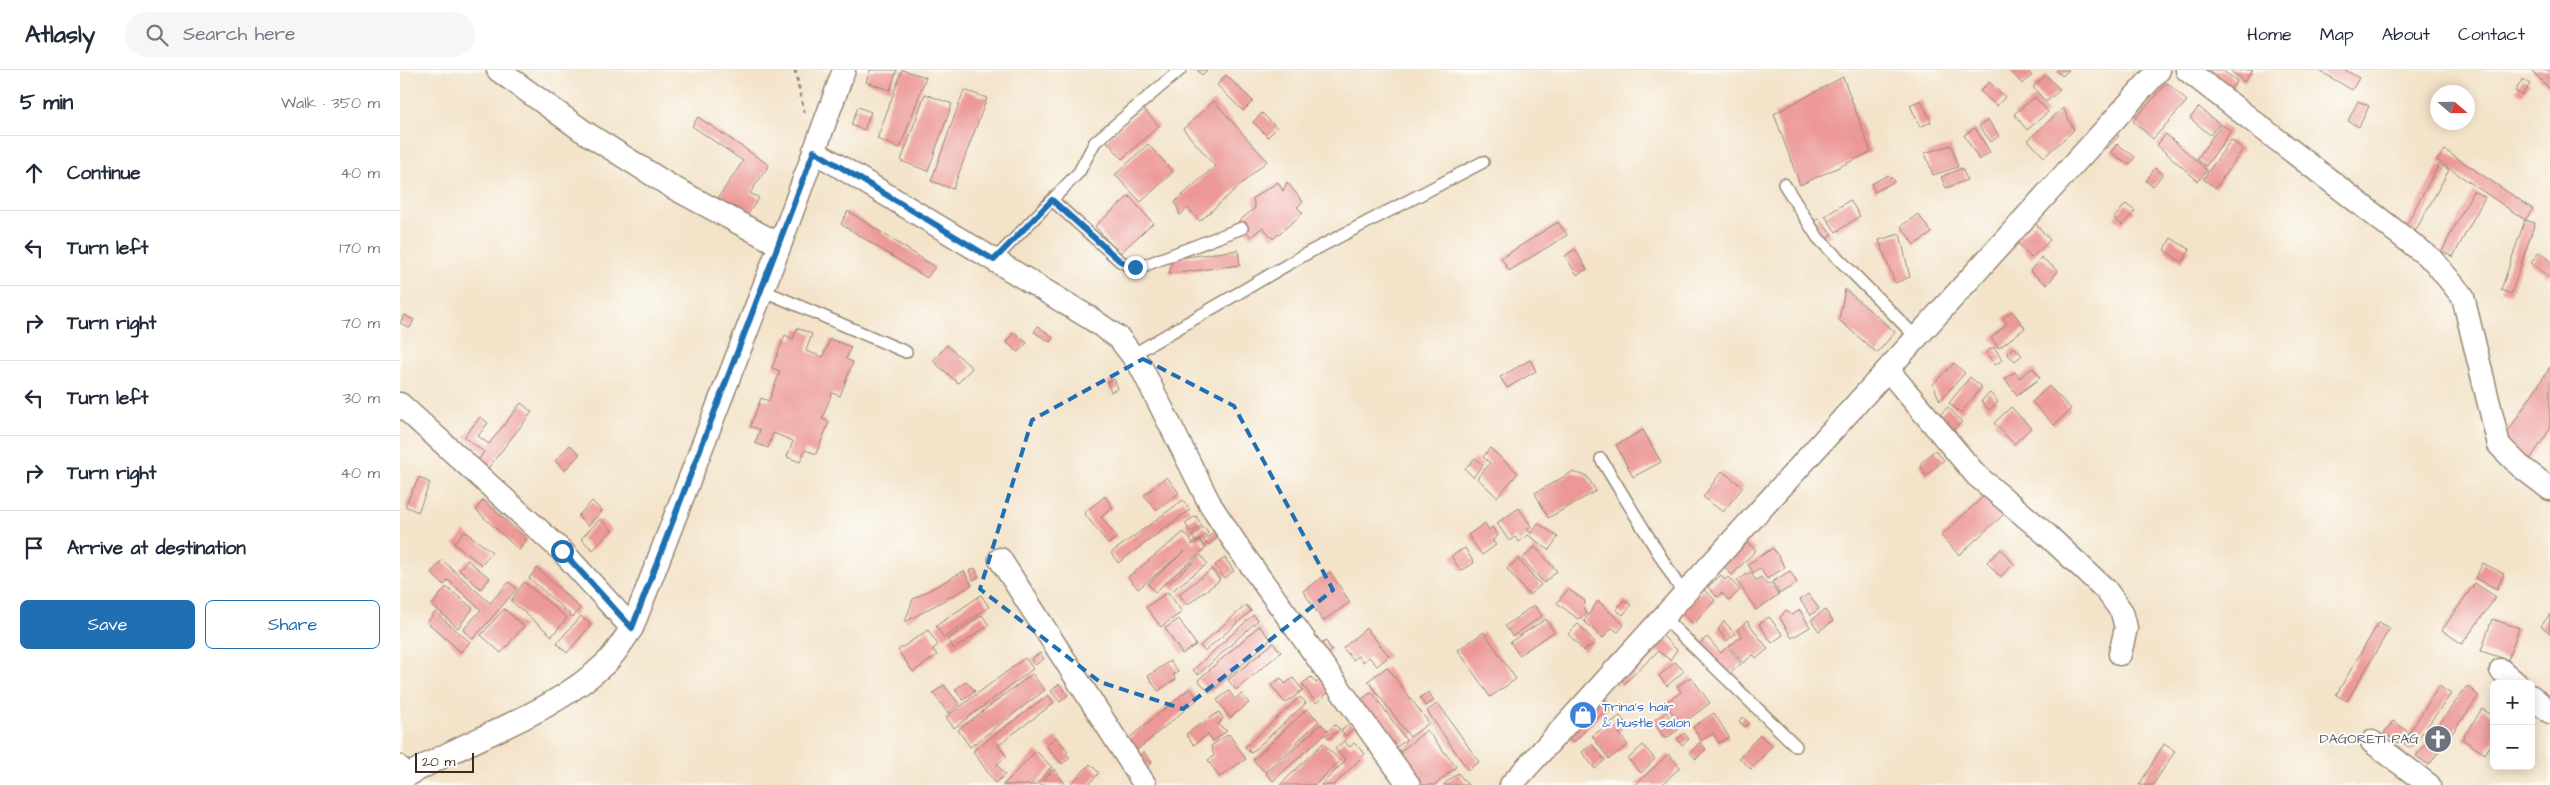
<!DOCTYPE html>
<html lang="en">
<head>
<meta charset="utf-8">
<style>
  body { margin:0; font-family:"Architects Daughter",sans-serif; background:#f6f6f7; color:#1f2937 }
  .controls { position:absolute; right:15px; bottom:15px; display:grid; overflow:hidden; border-radius:8px; box-shadow:0 2px 12px #0003 }
  .controls button { width:45px; height:45px; display:grid; place-items:center; padding:0; border:0; border-bottom:1px solid #e0e1e3; background:#fff; color:#1f2937; font:25px sans-serif }
  .compass { position:absolute; left:2030px; top:15px; width:45px; height:45px; border-radius:50%; background:#fff; box-shadow:0 2px 12px #0003; rotate:110deg }
  .scale { position:absolute; left:15px; bottom:12px; width:59px; box-sizing:border-box; padding-left:5px; border:2px solid #3b2a1e; border-top:0; font-size:14px; line-height:18px; white-space:nowrap; color:#3b2a1e; -webkit-text-stroke:4px #fdfcf7; paint-order:stroke }
  .stop { position:absolute; width:15px; height:15px; margin:-11px; border:4px solid #1f6fb2; border-radius:50%; background:#fff }
  .stop.end { background:#1f6fb2; border-color:#fff; box-shadow:0 1px 5px #0008 }
  .list { margin:0; padding:0; list-style:none }
  h2 { display:flex; justify-content:space-between; align-items:center; height:65px; margin:0; padding:0 20px; font-size:21px }
  h2 small { font-size:16px; font-weight:400; color:#747a83 }
  .list li { display:grid; grid-template-columns:32px 1fr auto; gap:15px; align-items:center; box-sizing:border-box; height:75px; padding:0 20px; border-top:1px solid #e0e1e3 }
  .list b { display:block; font-size:19px; white-space:nowrap }
  .list em { font-size:16px; font-style:normal; color:#747a83 }
  .actions { display:flex; gap:10px; padding:15px 20px }
  .actions a { flex:1; padding:11px 0; border:1px solid #1f6fb2; border-radius:8px; text-align:center; font-size:18px; color:#1f6fb2 }
  .actions .main { background:#1f6fb2; color:#fff }
  .icon { flex:none; width:28px; height:28px; fill:none; stroke:currentColor; stroke-width:2; stroke-linecap:round; stroke-linejoin:round }
  .map { position:relative; flex:none; width:2150px; height:715px; overflow:hidden }
  header { display:flex; align-items:center; gap:30px; box-sizing:border-box; height:70px; padding:0 25px; background:#fff; border-bottom:1px solid #e0e1e3 }
  header strong { font-size:24px }
  nav { display:flex; gap:28px; margin-inline-start:auto; font-size:18px }
  .search { width:350px; height:45px; background:#f6f6f7; display:flex; align-items:center; gap:12px; box-sizing:border-box; padding:0 18px; border-radius:28px; color:#747a83; font-size:19px }
  main { display:flex }
  aside { flex:1; background:#fff }
  .map>svg:first-child { display:block }
  .building { fill:#ec9897 }
  .lines { fill:none; stroke-linecap:round; stroke-linejoin:round }
  .service-casing { stroke:#978674; stroke-width:14 }
  .minor-casing { stroke:#978674; stroke-width:25 }
  .path { stroke:#978674; stroke-width:3; stroke-dasharray:4 4; stroke-linecap:butt }
  .service { stroke:#fff; stroke-width:11 }
  .minor { stroke:#fff; stroke-width:22 }
  .route { stroke:#1f6fb2; stroke-width:6 }
  .marked { fill:none; stroke:#1f6fb2; stroke-width:4; stroke-dasharray:10 6; stroke-linejoin:round }
  .labels { text-anchor:middle; dominant-baseline:central; stroke-width:4; stroke-linejoin:round; paint-order:stroke }
  .shop-label { font-size:14px; fill:#366cbe; stroke:#fdfcf7; text-anchor:start }
  .worship-label { font-size:14px; fill:#5b616d; stroke:#fdfcf7; text-anchor:end }
</style>
</head>
<body>
<header>
<strong>Atlasly</strong>
<div class="search"><svg class="icon" aria-label="search" viewBox="0 0 24 24"><circle cx="10" cy="10" r="6"/><path d="M15 15l6 6"/></svg>Search here</div>
<nav><a>Home</a><a>Map</a><a>About</a><a>Contact</a></nav>
</header>
<main>
<aside>
<h2>5 min<small>Walk · 350 m</small></h2>
<ul class="list">
<li><svg class="icon" aria-label="ahead" viewBox="0 0 24 24"><path d="M12 20V5M6 11l6-6 6 6"/></svg><div><b>Continue</b></div><em>40 m</em></li>
<li><svg class="icon" aria-label="left" viewBox="0 0 24 24"><path d="M17 20v-9H6M10 6l-5 5 5 5"/></svg><div><b>Turn left</b></div><em>170 m</em></li>
<li><svg class="icon" aria-label="right" viewBox="0 0 24 24"><path d="M7 20v-9h11M14 6l5 5-5 5"/></svg><div><b>Turn right</b></div><em>70 m</em></li>
<li><svg class="icon" aria-label="left" viewBox="0 0 24 24"><path d="M17 20v-9H6M10 6l-5 5 5 5"/></svg><div><b>Turn left</b></div><em>30 m</em></li>
<li><svg class="icon" aria-label="right" viewBox="0 0 24 24"><path d="M7 20v-9h11M14 6l5 5-5 5"/></svg><div><b>Turn right</b></div><em>40 m</em></li>
<li><svg class="icon" aria-label="arrive" viewBox="0 0 24 24"><path d="M6 21V4h12l-3 4 3 4H6"/></svg><div><b>Arrive at destination</b></div></li>
</ul>
<div class="actions"><a class="main">Save</a><a>Share</a></div>
</aside>
<div class="map">
<svg width="2150" height="715" viewBox="0 0 2150 715">
  <rect width="100%" height="100%" fill="#fdfcf7"/>
  <filter id="ink" filterUnits="userSpaceOnUse"><feTurbulence type="fractalNoise" baseFrequency=".02" numOctaves="2"/><feDisplacementMap in="SourceGraphic" scale="10" xChannelSelector="R" yChannelSelector="G"/><feConvolveMatrix kernelMatrix="1 2 1 2 8 2 1 2 1" color-interpolation-filters="sRGB"/></filter>
  <filter id="wash" filterUnits="userSpaceOnUse"><feTurbulence type="fractalNoise" baseFrequency=".0096" numOctaves="4" result="noise"/><feDisplacementMap in="SourceGraphic" scale="20" xChannelSelector="R" yChannelSelector="G"/><feGaussianBlur stdDeviation="1.12" result="paint"/><feColorMatrix in="noise" values="0 0 0 0 0 0 0 0 0 0 0 0 0 0 0 0 0 1.4 0 .05"/><feComposite in="paint" operator="in"/></filter>
  <g filter="url(#wash)">
    <rect width="100%" height="100%" fill="#f3e3c9"/>
    <g id="blocks">
      <!-- building -->
      <path class="building" d="M470,0H497L490,20L466,12Z
        M502,0L526,7L500,78L477,69Z
        M797,0H807L802,5Z
        M1610,0H1627L1632,6L1622,14Z
        M1656,0H1669L1662,6Z
        M1793,0H1822L1837,11L1826,25Z
        M1830,0H1853L1844,12Z
        M1918,0H1945L1959,8L1952,20Z
        M2131,0H2150V19Z
        M826,5L853,31L843,41L817,15Z
        M1646,5L1660,20L1646,32L1633,17Z
        M1443,7L1471,82L1400,115L1374,44Z
        M2123,9L2130,14L2122,25L2115,21Z
        M1589,12L1605,27L1597,36L1580,21Z
        M1767,13L1787,31L1753,69L1733,51Z
        M564,20L587,28L553,119L531,111Z
        M525,24L552,34L528,101L501,91Z
        M1635,27L1648,42L1627,60L1614,44Z
        M1521,30L1531,52L1520,57L1510,35Z
        M814,31L867,91L800,151L788,138L780,145L775,132L815,96L783,59Z
        M1958,31L1969,36L1959,57L1948,51Z
        M458,37L471,42L464,60L451,55Z
        M1799,37L1819,54L1810,65L1790,48Z
        M743,38L759,56L722,89L706,70Z
        M1663,38L1674,60L1644,87L1628,70Z
        M862,43L877,58L868,67L853,52Z
        M298,47L369,95L350,123L359,128L346,147L318,128L343,91L292,56Z
        M1588,50L1599,66L1591,72L1579,56Z
        M1821,54L1831,61L1806,96L1797,89Z
        M1575,58L1590,82L1579,90L1564,65Z
        M1713,59L1719,66L1707,78L1703,69Z
        M1766,64L1807,100L1798,111L1757,75Z
        M1831,70L1843,79L1816,118L1803,109Z
        M748,74L773,102L741,132L715,105Z
        M1717,74L1735,87L1729,95L1711,82Z
        M1551,75L1558,97L1533,105L1525,83Z
        M2045,80L2133,139L2125,150L2037,90Z
        M2039,94L2049,100L2012,167L2004,159Z
        M1562,98L1567,110L1546,118L1541,107Z
        M1755,98L1763,104L1753,116L1746,111Z
        M1488,105L1495,111L1475,122L1471,114Z
        M878,112L883,121L887,112L903,132L897,137L903,143L873,169L863,157L851,167L838,152L855,138L853,128Z
        M2073,121L2085,127L2053,187L2042,181Z
        M729,126L753,153L719,184L695,156Z
        M1450,130L1460,146L1436,162L1425,146Z
        M1726,134L1735,141L1722,155L1714,148Z
        M448,141L535,197L527,208L441,154Z
        M1518,144L1532,163L1514,175L1501,156Z
        M1418,148L1432,165L1426,169L1413,152Z
        M2125,150L2135,153L2111,224L2101,220Z
        M1158,152L1167,165L1109,201L1101,188Z
        M1635,153L1650,170L1631,188L1616,171Z
        M1500,164L1510,207L1495,213L1479,170Z
        M1771,168L1790,180L1782,192L1764,180Z
        M1175,179L1187,199L1177,205L1165,186Z
        M838,180L840,195L769,204L772,189Z
        M2139,182L2150,190V208L2131,193Z
        M1641,187L1658,201L1647,215L1630,201Z
        M1445,219L1495,262L1477,283L1439,250Z
        M1612,241L1625,258L1599,278L1591,268L1607,254L1603,248Z
        M4,245L14,250L10,258L0,253Z
        M638,256L653,267L650,272L634,262Z
        M397,258L412,264L406,281L423,287L430,269L451,277L446,289L453,292L440,326L432,323L422,349L429,352L416,384L405,380L400,392L387,387L393,371L373,363L368,378L355,373L360,360L350,356L361,328L369,331L380,301L372,298L385,265L393,269Z
        M614,262L627,273L618,282L606,272Z
        M547,275L572,298L558,313L533,291Z
        M1594,277L1602,290L1595,295L1586,282Z
        M1614,277L1622,285L1615,291L1607,284Z
        M1130,290L1136,301L1107,318L1100,307Z
        M1554,293L1565,303L1540,331L1533,314Z
        M2150,297V359L2127,394L2099,375Z
        M1633,298L1640,308L1617,325L1605,309L1615,302L1619,308Z
        M1570,307L1582,317L1561,343L1549,333Z
        M714,309L718,318L711,322L707,312Z
        M1649,316L1671,339L1654,355L1632,332Z
        M1590,323L1598,332L1589,340L1581,331Z
        M121,333L132,342L88,398L78,390L84,382L64,367L80,347L88,353L78,366L89,374Z
        M1548,337L1562,352L1548,364L1535,349Z
        M1611,337L1631,358L1614,374L1594,353Z
        M1243,360L1261,392L1233,407L1216,375Z
        M170,375L180,384L165,400L155,391Z
        M1090,378L1118,403L1097,427L1077,408L1090,393L1083,387Z
        M1535,380L1544,390L1526,406L1520,394Z
        M1075,388L1083,395L1073,407L1065,399Z
        M1322,401L1343,417L1323,442L1303,427Z
        M1172,402L1187,406L1196,421L1148,448L1135,423Z
        M19,407L30,413L18,442L5,436Z
        M767,407L779,423L756,440L744,425Z
        M1586,424L1604,444L1559,485L1541,466Z
        M705,426L713,438L701,447L717,467L708,474L684,443Z
        M83,430L127,469L119,480L76,440Z
        M783,430L790,440L718,493L711,483Z
        M192,431L202,441L188,456L178,446Z
        M1119,438L1131,456L1127,459L1131,464L1138,453L1158,467L1149,480L1128,465L1119,472L1115,467L1109,471L1097,453Z
        M796,446L802,456L791,463L785,453Z
        M200,449L212,460L193,480L181,469Z
        M1085,453L1089,460L1092,457L1098,466L1092,470L1096,475L1082,485L1068,465Z
        M804,457L808,463L796,472L792,466Z
        M64,461L92,482L82,495L54,474Z
        M816,461L820,466L808,475L803,470Z
        M784,462L793,473L791,475L800,470L806,478L755,522L748,514L785,481L738,519L728,507Z
        M1345,471L1356,480L1332,505L1322,495Z
        M1135,477L1157,501L1144,513L1122,489Z
        M1065,478L1074,493L1061,501L1051,486Z
        M1373,478L1385,497L1367,509L1360,498L1353,503L1348,494Z
        M1601,479L1614,494L1600,507L1587,492Z
        M801,485L807,494L773,520L767,515Z
        M825,488L834,501L824,508L815,495Z
        M1118,489L1141,515L1129,525L1107,499Z
        M42,490L90,533L109,512L117,519L73,569L63,560L81,540L48,510L44,515L31,503Z
        M67,490L90,508L81,519L59,500Z
        M2083,493L2104,504L2097,519L2075,508Z
        M137,498L180,538L173,547L129,508Z
        M575,498L579,507L573,510L569,501Z
        M812,499L820,510L787,535L779,524Z
        M564,501L572,515L505,552L513,529Z
        M1390,501L1397,513L1379,524L1372,512Z
        M930,502L950,532L923,551L903,521Z
        M1350,502L1356,510L1361,507L1367,515L1370,513L1378,525L1356,540L1337,511Z
        M1321,505L1325,510L1328,507L1340,520L1329,531L1322,523L1317,527L1308,517Z
        M124,512L167,548L152,566L111,531Z
        M2075,513L2096,527L2062,574L2042,560Z
        M46,517L73,538L58,558L32,535Z
        M1168,519L1185,531L1184,538L1187,544L1178,549L1157,533Z
        M1303,519L1315,530L1294,554L1282,543Z
        M768,522L782,542L761,557L746,537Z
        M1408,524L1419,539L1411,545L1400,530Z
        M581,525L589,537L544,568L536,556Z
        M1224,530L1231,535L1223,545L1216,540Z
        M1198,531L1224,555L1218,562L1212,558L1203,568L1184,551Z
        M846,535L851,541L805,581L800,576Z
        M1134,535L1142,546L1113,566L1105,556Z
        M104,539L124,556L101,583L81,565Z
        M1386,540L1392,545L1400,540L1410,557L1392,568L1380,548Z
        M1425,540L1433,551L1419,561L1411,550Z
        M35,542L70,572L61,582L27,552Z
        M2150,544V563L2141,556Z
        M582,545L589,555L554,579L548,569Z
        M853,545L858,550L798,605L793,600Z
        M181,546L191,555L167,583L157,573Z
        M1369,547L1383,565L1372,573L1359,554Z
        M779,549L796,575L782,584L765,558Z
        M1146,549L1154,562L1119,585L1110,572Z
        M2092,549L2119,558L2108,590L2081,581Z
        M1324,551L1335,564L1327,571L1318,560Z
        M1347,551L1368,579L1357,588L1353,585L1343,593L1329,576L1342,566L1337,560Z
        M1979,552L1990,558L1947,631L1936,625Z
        M1178,554L1195,572L1184,581L1168,564Z
        M859,556L871,569L810,623L798,610Z
        M966,558L989,586L977,596L969,587L963,592L958,586L953,590L943,578Z
        M528,560L538,575L533,579L537,585L513,602L498,580Z
        M1258,561L1277,580L1270,590L1258,581L1222,616L1213,608Z
        M1084,562L1116,609L1090,627L1058,580Z
        M1307,567L1321,583L1327,577L1341,594L1327,606L1299,574Z
        M926,571L932,581L923,588L916,578Z
        M873,573L881,582L836,620L828,610Z
        M640,583L644,589L635,595L631,589Z
        M625,588L633,599L554,658L546,647Z
        M770,591L778,602L773,605L776,609L758,621L748,606Z
        M1275,592L1284,601L1267,616L1259,606Z
        M987,597L1029,653L1010,667L968,611Z
        M632,604L645,620L570,677L558,660Z
        M911,607L916,613L924,607L933,619L916,633L902,614Z
        M1291,607L1310,633L1281,655L1265,633L1281,622L1277,616Z
        M881,608L885,614L893,608L903,620L885,633L871,615Z
        M566,611L575,621L563,630L555,620Z
        M659,614L668,625L660,632L651,621Z
        M544,615L559,634L548,643L533,623Z
        M2039,616L2051,624L2011,678L2003,673Z
        M2067,616L2079,626L2029,695L2016,686Z
        M790,618L798,629L737,680L728,669Z
        M829,621L835,629L841,624L849,633L830,648L817,630Z
        M972,622L1006,670L990,682L955,634Z
        M1029,622L1034,631L1025,636L1020,627Z
        M648,625L654,633L598,675L607,687L597,694L605,705L595,713L573,681Z
        M1200,625L1210,636L1173,673L1163,662Z
        M900,627L906,633L851,683L845,677Z
        M1038,633L1079,692L1068,700L1027,641Z
        M907,639L919,651L865,702L853,690Z
        M2082,639L2094,646V670L2085,684L2062,669Z
        M819,642L823,648L818,655L827,661L813,671L808,664L794,675L786,664Z
        M1266,642L1278,660L1265,669L1253,651Z
        M1314,643L1329,667L1319,673L1313,663L1301,671L1293,657Z
        M1220,646L1226,654L1219,663L1228,675L1209,689L1192,666Z
        M1343,647L1349,653L1345,657L1339,651Z
        M1993,651L2007,661L1998,673L1984,663Z
        M951,652L956,657L945,666L941,661Z
        M921,654L928,661L935,655L940,659L929,669L925,664L873,711L866,704Z
        M1027,660L1056,697L1035,715H1015L996,685Z
        M1284,663L1289,669L1282,675L1277,669Z
        M829,664L846,689L819,707L808,690L814,686L811,676Z
        M1360,665L1372,676L1351,699L1339,688Z
        M656,667L668,681L666,683L670,688L662,694L646,676Z
        M944,671L950,677L954,673L965,684L934,715H921L946,690L935,679Z
        M1300,672L1306,679L1296,689L1290,683Z
        M923,673L940,691L915,715H880Z
        M1192,674L1205,690L1195,699L1182,682Z
        M1764,674L1775,681L1753,715H1739Z
        M1243,675L1255,689L1241,703L1228,689Z
        M636,681L652,697L635,715H603Z
        M744,682L752,693L747,697L739,686Z
        M1268,684L1280,697L1262,715H1235Z
        M690,694L699,703L688,715H670Z
        M654,699L666,715H639Z
        M1058,703L1068,715H1043Z"/>
    </g>
  </g>
  <g filter="url(#ink)">
    <use href="#blocks" fill-opacity="0" stroke="#978674" stroke-width="1"/>
    <g class="lines">
      <!-- service casing -->
      <g class="service-casing">
        <path id="service" d="M1384,114L1418,168L1517,268
          M652,130L720,191L727,195L743,196L842,158
          M594,190L679,102L695,72L780,0
          M362,220L506,282
          M732,285L904,185L1083,92
          M1201,389L1284,525
          M1264,548L1396,676
          M0,691L13,702"/>
      </g>
      <!-- minor casing -->
      <g class="minor-casing">
        <path id="minor" d="M98,0L183,61L272,117L380,175
          M1787,0L2034,191L2063,227L2099,375L2120,396L2150,419
          M414,81L690,248L719,268L741,297L811,436L842,483L1009,715
          M1488,300L1576,405L1646,464L1706,520L1722,542L1726,558L1720,584
          M0,334L162,481L232,558
          M600,489L745,715
          M2101,600L2117,614
          M2131,626L2150,642
          M1972,672L2029,715
          M0,710C67,668 148,648 207,592C216,583 224,569 232,558L380,175L444,0
          M1111,715L1759,0"/>
      </g>
      <!-- path -->
      <path class="path" d="M395,0L405,46"/>
      <!-- service -->
      <use href="#service" class="service"/>
      <!-- minor -->
      <use href="#minor" class="minor"/>
    </g>
  </g>
  <g class="lines" filter="url(#ink)">
    <!-- route -->
    <path class="route" d="M162,481L232,558L414,81L594,190L652,130L720,191L735,197"/>
  </g>
  <!-- marked area -->
  <path class="marked" d="M743,289L834,336L933,520L783,639L700,612L580,519L632,350Z"/>
  <!-- icons -->
  <defs>
    <g id="shop-disc" transform="scale(1.4375)"><circle r="9.5" fill="#3f7fe0" stroke="#fdfcf7"/><path d="M-5-2.5h2.3a2.7 3.5 0 0 1 5.4 0H5L5.5 6h-11ZM-1.5-2.5h3a1.5 2.3 0 0 0-3 0Z" fill="#fff"/></g>
    <g id="church-disc" transform="scale(1.4375)"><circle r="9.5" fill="#6b7280" stroke="#fdfcf7"/><path d="M-1.2-6h2.4v3.5h3.3v2.4h-3.3V6h-2.4V-.1h-3.3v-2.4h3.3Z" fill="#fff"/></g>
  </defs>
  <g fill-rule="evenodd">
    <use href="#shop-disc" x="1183" y="645"/>
    <use href="#church-disc" x="2038" y="669"/>
  </g>
  <g class="labels">
    <!-- shop labels -->
    <g class="shop-label">
      <text x="1202" y="637">Trina's hair<tspan x="1202" dy="16">&amp; hustle salon</tspan></text>
    </g>
    <!-- worship labels -->
    <g class="worship-label">
      <text x="2019" y="669">DAGORETI PAG</text>
    </g>
  </g>
</svg>
<div class="controls">
<button>+</button>
<button>−</button>
</div>
<svg class="compass" viewBox="-18 -18 36 36"><path d="M0-13l5 13h-10z" fill="#e53935"/><path d="M0 13l5-13h-10z" fill="#747a83"/></svg>
<div class="scale">20 m</div>
<div class="stop" style="left:162px;top:481px"></div>
<div class="stop end" style="left:735px;top:197px"></div>
</div>
</main>
</body>
</html>
